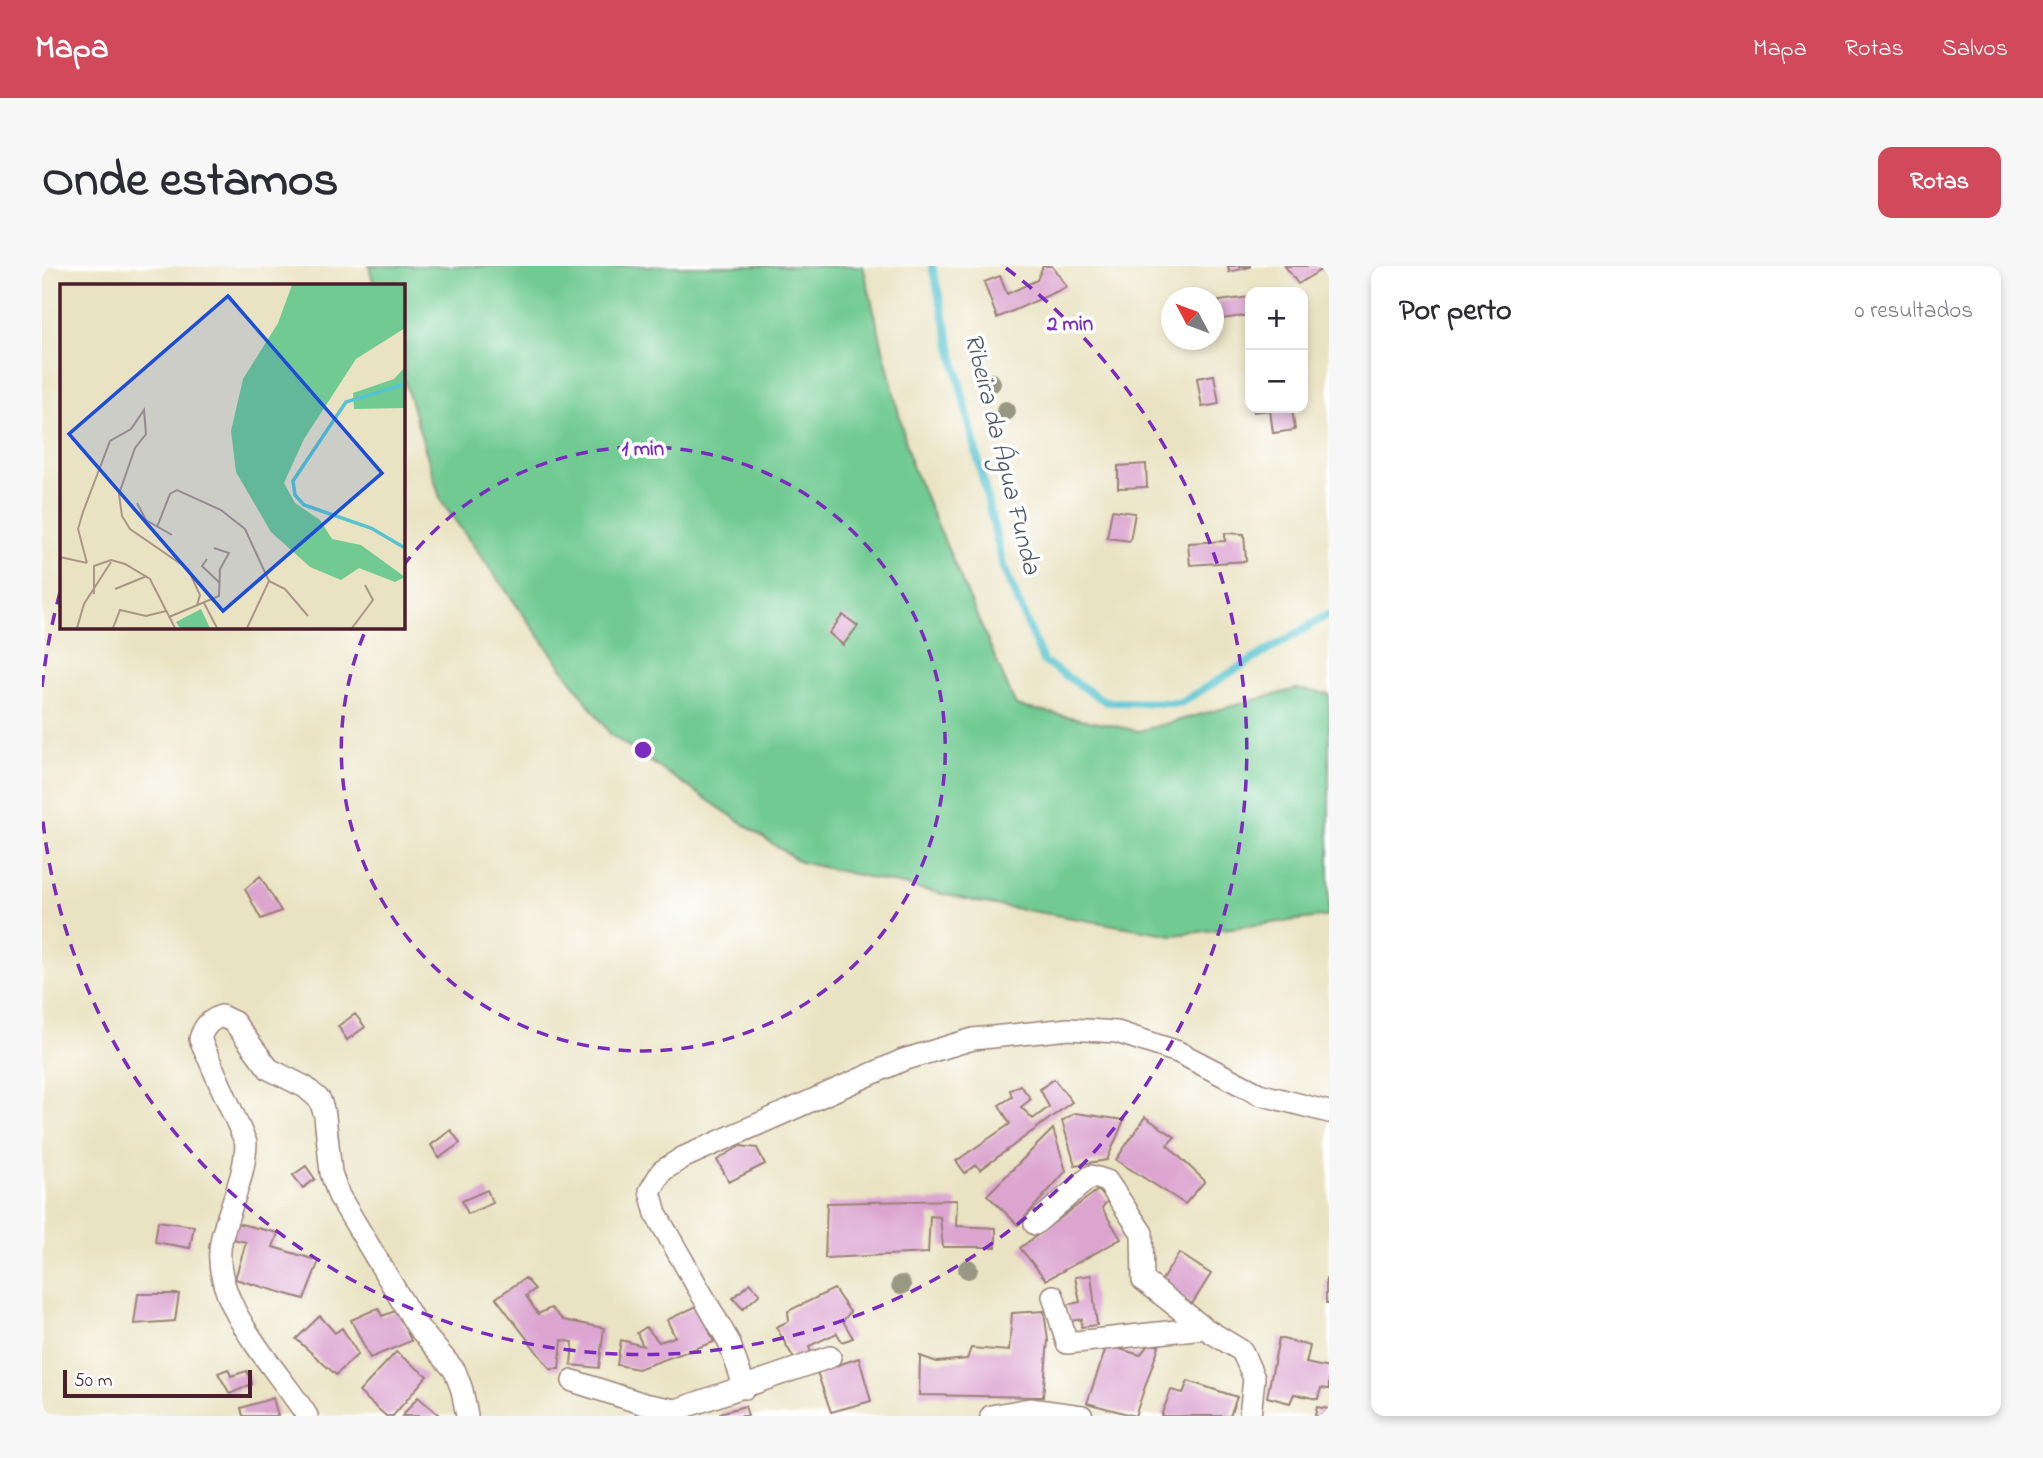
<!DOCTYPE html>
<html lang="pt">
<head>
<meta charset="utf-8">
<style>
  body { margin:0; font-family:"Indie Flower",sans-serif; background:#f7f7f7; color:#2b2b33 }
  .controls { position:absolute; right:21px; top:21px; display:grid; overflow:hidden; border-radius:14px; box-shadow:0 4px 10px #0003 }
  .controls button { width:63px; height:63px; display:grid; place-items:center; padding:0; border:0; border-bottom:2px solid #e1e1e2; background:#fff; color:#2b2b33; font:35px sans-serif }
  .compass { position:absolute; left:1119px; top:21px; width:63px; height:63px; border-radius:50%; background:#fff; box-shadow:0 4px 10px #0003; rotate:311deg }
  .scale { position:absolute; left:21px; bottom:18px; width:189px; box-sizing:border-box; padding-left:7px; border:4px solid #4a1f2b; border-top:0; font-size:19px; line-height:24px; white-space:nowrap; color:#4a1f2b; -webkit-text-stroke:5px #fff; paint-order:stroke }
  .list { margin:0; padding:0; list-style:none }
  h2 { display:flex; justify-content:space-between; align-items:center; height:91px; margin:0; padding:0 28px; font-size:30px }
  h2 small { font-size:23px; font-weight:400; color:#7c7c81 }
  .map { position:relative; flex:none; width:1287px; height:1150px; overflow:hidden; border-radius:14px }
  header { display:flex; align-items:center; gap:42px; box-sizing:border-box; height:98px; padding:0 35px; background:#d1495b; color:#fff }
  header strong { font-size:33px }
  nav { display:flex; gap:38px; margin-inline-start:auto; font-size:24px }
  .intro { display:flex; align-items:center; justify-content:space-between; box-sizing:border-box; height:168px; padding:0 42px }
  h1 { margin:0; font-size:49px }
  .button { padding:18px 32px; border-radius:14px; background:#d1495b; color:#fff; font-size:24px; font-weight:700 }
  main { display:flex; gap:42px; padding:0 42px }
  aside { flex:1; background:#fff; border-radius:14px; box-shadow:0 4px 10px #0003 }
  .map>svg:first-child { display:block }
  .green { fill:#70ca91; stroke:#5d745e; stroke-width:2 }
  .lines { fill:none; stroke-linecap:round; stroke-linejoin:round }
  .stream { stroke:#56c3cf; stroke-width:8 }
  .building { fill:#dca5d0 }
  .minor-casing { stroke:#9a8177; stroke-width:24 }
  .minor { stroke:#fff; stroke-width:21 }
  .tree { fill:#999883 }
  .ring { fill:none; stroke:#7b2cbf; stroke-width:3.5; stroke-dasharray:12 9 }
  .labels { text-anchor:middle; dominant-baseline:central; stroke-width:7; stroke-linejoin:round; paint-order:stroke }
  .water-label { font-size:26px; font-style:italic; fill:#4e5864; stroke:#fff }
  .inset-river { fill:none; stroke:#56c3cf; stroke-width:3.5 }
  .inset-road { fill:none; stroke:#aa9586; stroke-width:2 }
  .view { fill:#1d4ed8; fill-opacity:0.15; stroke:#1d4ed8; stroke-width:3.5 }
  .inset-edge { fill:none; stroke:#4a1f2b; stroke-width:3.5 }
  .centre { fill:#7b2cbf; stroke:#fff; stroke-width:3.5 }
  .ring-label { font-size:21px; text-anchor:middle; font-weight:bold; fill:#7b2cbf; stroke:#fff; stroke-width:7; stroke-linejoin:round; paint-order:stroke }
</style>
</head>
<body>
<header>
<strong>Mapa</strong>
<nav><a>Mapa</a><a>Rotas</a><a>Salvos</a></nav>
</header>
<div class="intro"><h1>Onde estamos</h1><a class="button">Rotas</a></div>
<main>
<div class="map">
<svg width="1287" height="1150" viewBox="0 0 1287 1150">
  <rect width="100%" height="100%" fill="#fff"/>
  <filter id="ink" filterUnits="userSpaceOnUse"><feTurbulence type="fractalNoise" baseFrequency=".0143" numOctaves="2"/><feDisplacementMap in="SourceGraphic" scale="14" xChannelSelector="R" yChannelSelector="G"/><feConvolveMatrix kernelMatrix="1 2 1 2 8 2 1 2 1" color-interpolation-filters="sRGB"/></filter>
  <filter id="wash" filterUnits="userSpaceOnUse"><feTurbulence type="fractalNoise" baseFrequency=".00686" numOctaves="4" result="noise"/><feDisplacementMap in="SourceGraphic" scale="28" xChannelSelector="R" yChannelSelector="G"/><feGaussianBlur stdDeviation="1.57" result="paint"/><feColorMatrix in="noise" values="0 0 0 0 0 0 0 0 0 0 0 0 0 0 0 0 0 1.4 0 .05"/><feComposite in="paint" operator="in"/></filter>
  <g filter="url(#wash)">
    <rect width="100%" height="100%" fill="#eae3c3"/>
    <!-- green -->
    <path class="green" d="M327,0H821L869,198L974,440L1097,465L1254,423L1287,428V650L1131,669L941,637L758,596L569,469L399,235L361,110L360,19H332Z"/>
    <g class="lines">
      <!-- stream -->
      <path class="stream" d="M890,0L961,299L1001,395L1064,436L1138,437L1287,348"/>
    </g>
    <g id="blocks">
      <!-- building -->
      <path class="building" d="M1001,0H1010L1025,21L955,52L942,16L958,10L965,28L995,14Z
        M1186,0H1208V1L1187,6Z
        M1243,0H1285L1256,18Z
        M1208,31V49L1179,53L1177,35Z
        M1172,109L1177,138L1160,141L1155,112Z
        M1211,142H1250L1253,164L1231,167L1228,144L1212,146Z
        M1104,198L1105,221L1076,222V200Z
        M1070,244L1093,247L1088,275L1065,272Z
        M1183,267L1202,268L1204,295L1148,299L1146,277L1183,275Z
        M801,349L816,360L801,379L787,367Z
        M218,610L239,645L219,653L203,623Z
        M313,748L323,761L305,774L296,760Z
        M1012,813L1030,836L938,904L934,899L923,907L914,895L968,858L957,839L970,831L968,824L978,819L989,833L979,841L991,853L1007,841L998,823Z
        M1033,847L1082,854L1065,894L1033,899L1020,855Z
        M1103,851L1133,871L1125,879L1163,915L1143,938L1074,894Z
        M1011,863L1024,905L976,959L945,929Z
        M409,864L418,877L397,892L389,879Z
        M698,880L715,882L723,898L687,916L675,894Z
        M264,900L273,913L261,922L251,909Z
        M445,924L451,937L426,948L420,935Z
        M1056,924L1066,934L1060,942L1079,973L1004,1014L978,982Z
        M915,934L914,960L954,962V981H901L898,951L888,950L886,987L783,992L785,937Z
        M116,955L152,960L148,982L113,976Z
        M190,956L236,967L231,981L277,995L262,1033L193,1013L204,976L186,972Z
        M1137,987L1169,1008L1150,1038L1118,1017Z
        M1049,1009L1055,1059L1039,1061L1040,1053L1029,1055L1024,1039L1038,1036L1033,1011Z
        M483,1012L493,1023L484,1030L496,1048L509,1042L521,1054L562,1062L557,1102L529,1099L531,1076L520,1074L517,1103H508L454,1032Z
        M1284,1013H1287V1037H1284Z
        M708,1017L718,1028L701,1043L691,1032Z
        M792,1023L808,1046L801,1055L811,1072L800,1076L795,1067L767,1080L770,1092L755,1098L734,1061L747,1055L746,1045Z
        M96,1028H137L133,1055L92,1058Z
        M657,1039L672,1076L596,1103L575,1099L579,1074L601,1080L595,1067L604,1061L617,1076L633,1071L625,1054Z
        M336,1042L340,1050L356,1044L369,1075L328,1092L309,1054Z
        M1002,1045L1006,1074L1001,1131L877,1129L878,1090L895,1096L925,1093L929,1082L967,1085L970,1047Z
        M278,1050L293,1067L300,1062L316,1088L294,1109L254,1073Z
        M1237,1072L1268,1080L1264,1097L1287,1102V1123L1279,1122L1276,1133L1252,1128L1248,1137L1225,1131Z
        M1108,1077L1117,1080L1093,1150L1045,1137L1065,1079L1098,1089Z
        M354,1086L385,1110L351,1150H344L317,1126Z
        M817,1092L829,1135L789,1146L775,1106Z
        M186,1103L189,1110L205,1105L210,1118L188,1128L176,1107Z
        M1146,1115L1195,1131L1188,1150H1119L1129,1124L1141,1127Z
        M376,1131L398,1150H360Z
        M231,1132L236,1150H201L199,1142Z
        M703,1140L706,1150H679L678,1147Z
        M1275,1141L1287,1143V1150H1273Z"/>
    </g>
  </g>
  <g filter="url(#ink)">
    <use href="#blocks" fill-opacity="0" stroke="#9a8177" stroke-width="2"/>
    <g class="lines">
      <!-- minor casing -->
      <g class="minor-casing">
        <path id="minor" d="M993,958L1049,910L1065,915L1100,967L1101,1014L1162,1062L1200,1085L1212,1112L1208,1150
          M1011,1030L1025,1077L1162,1062
          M531,1115L602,1138L634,1144L788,1091
          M703,1122L687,1076L614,948L608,925L620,905L640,892L861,794L931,773L1027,763L1075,766L1136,786L1217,828L1287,846
          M265,1150C234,1100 164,1034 180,971C188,939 203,911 204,877L158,773C162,760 167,755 179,750L192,756L227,803L263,821L278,834L283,850L289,907L297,930L375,1060L413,1105L420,1124L425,1150
          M949,1150L988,1143L1040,1150"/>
      </g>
      <!-- minor -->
      <use href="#minor" class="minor"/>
    </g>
    <!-- trees -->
    <g class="tree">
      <circle cx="949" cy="117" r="10"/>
      <circle cx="964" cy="145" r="10"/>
      <circle cx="926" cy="1003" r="10"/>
      <circle cx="859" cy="1019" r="10"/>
    </g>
  </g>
  <!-- distance rings -->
  <g class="ring">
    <path d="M361 300A302 302 0 1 1 325 361"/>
    <path d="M0 421A604 604 0 0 1 19 323M964 2A604 604 0 1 1 0 547"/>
  </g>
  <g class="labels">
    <!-- water labels -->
    <g class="water-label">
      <text transform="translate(959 188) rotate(76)">Ribeira da Água Funda</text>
    </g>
  </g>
  <!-- overview -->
  <g transform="translate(18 18)">
    <rect width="345" height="345" fill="#eae3c3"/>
    <path d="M232,1H345V44L296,75L244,155L224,199L235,219L260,236L272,255L301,261L345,293L335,298L299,284L281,296L250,283L211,248L176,188L171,147L183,95L218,39ZM345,83V124L294,125L293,109L334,95ZM141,325L150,344H120L116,338Z" fill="#70ca91"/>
    <path class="inset-river" d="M345,100L286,118L233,197L235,211L244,221L311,244L345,264"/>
    <path class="inset-road" d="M77,219L86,236L112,251M97,243L110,210L117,206L161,226L185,245L209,297L187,344M0,273L27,279M147,275L142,282L160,299M27,279L18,245L23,228L50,157L71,145L84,126L86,150L75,164L59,210L62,232L70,245L128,285L140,311L137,321M209,297L225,305L248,332M55,305L87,292M34,310V282L51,276L65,280L90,295L115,344M144,319L157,344M109,333L159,312L160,285L169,269L154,264M17,344L24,320L51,278M53,344L60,326L86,332L106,327M292,344L313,316L305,301"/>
    <path class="view" d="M168,12L322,189L163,327L9,150Z"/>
    <rect width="345" height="345" class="inset-edge"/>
  </g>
  <circle cx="601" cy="484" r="10" class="centre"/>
  <g class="ring-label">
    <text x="1028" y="64">2 min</text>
    <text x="601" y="189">1 min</text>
  </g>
</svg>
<div class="controls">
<button>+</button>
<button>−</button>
</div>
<svg class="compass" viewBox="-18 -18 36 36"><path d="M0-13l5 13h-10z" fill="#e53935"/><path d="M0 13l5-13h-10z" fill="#7c7c81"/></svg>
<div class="scale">50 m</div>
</div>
<aside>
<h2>Por perto<small>0 resultados</small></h2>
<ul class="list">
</ul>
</aside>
</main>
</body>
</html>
